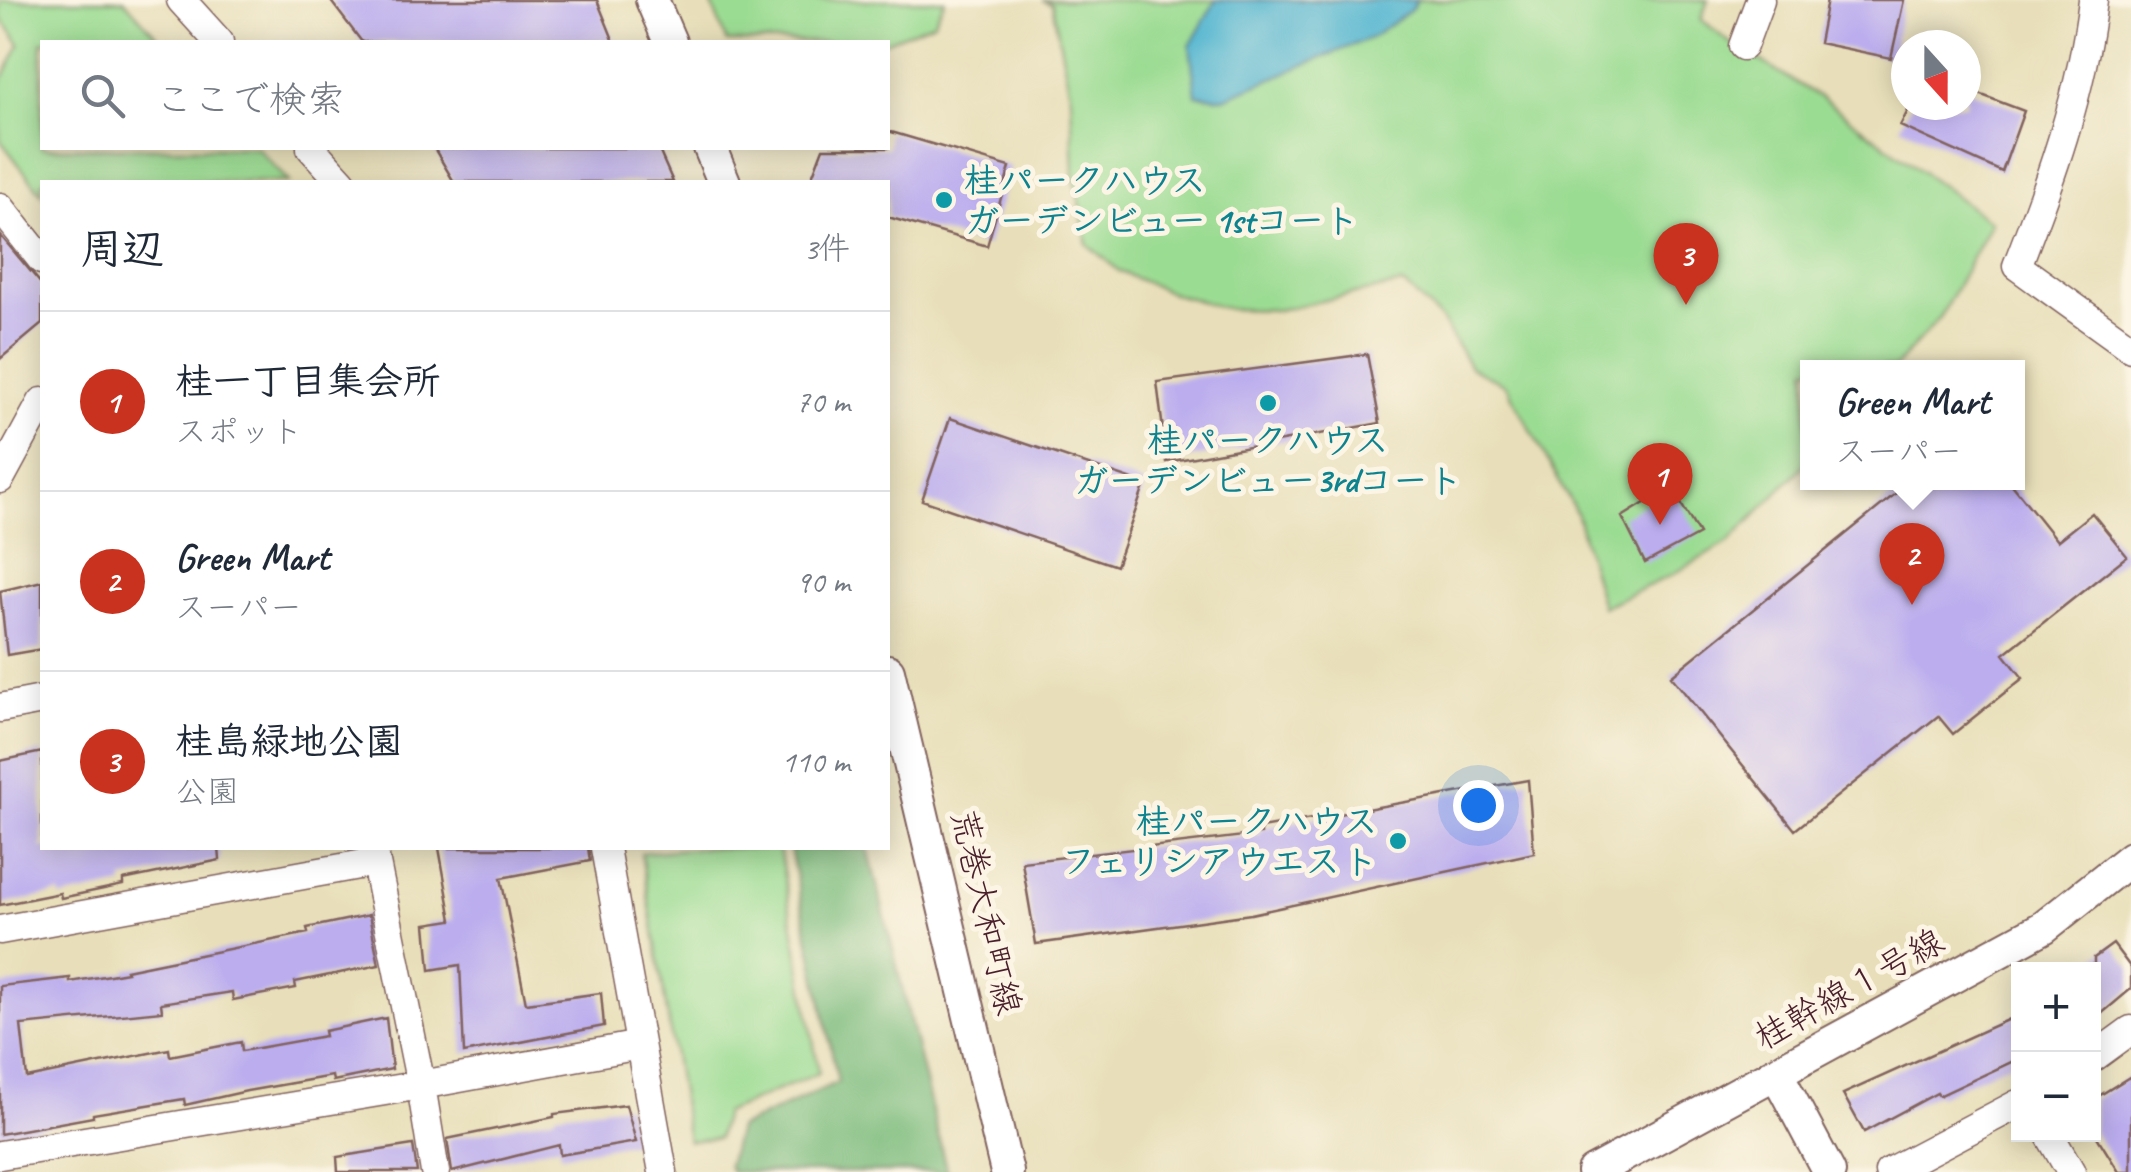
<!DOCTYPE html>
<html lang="ja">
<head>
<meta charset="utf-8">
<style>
  body { margin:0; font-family:Caveat,"Klee One",sans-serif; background:#f6f6f7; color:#1f2937 }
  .controls { position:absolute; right:30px; bottom:30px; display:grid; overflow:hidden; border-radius:0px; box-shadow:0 5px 25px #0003 }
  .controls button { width:90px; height:90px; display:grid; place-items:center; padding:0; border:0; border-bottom:2px solid #e0e1e3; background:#fff; color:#1f2937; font:50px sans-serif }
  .compass { position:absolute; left:1891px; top:30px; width:90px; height:90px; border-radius:50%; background:#fff; box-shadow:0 5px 25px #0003; rotate:159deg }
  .you { position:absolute; left:1478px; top:805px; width:35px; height:35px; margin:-25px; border:8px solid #fff; border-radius:50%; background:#1a73e8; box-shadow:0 0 0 15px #1a73e833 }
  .badge { display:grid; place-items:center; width:65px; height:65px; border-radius:50%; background:#c8321e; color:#fff; font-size:32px; font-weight:700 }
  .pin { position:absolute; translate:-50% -82px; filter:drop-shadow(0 2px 5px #0008) }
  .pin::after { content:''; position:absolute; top:52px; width:35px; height:30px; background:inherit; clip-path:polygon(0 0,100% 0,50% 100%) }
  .popup { position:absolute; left:1800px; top:360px; width:225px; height:130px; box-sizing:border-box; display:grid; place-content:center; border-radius:0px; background:#fff; filter:drop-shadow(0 2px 8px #0005); font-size:32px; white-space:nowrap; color:#747a83 }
  .popup b { font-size:38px; color:#1f2937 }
  .popup::after { content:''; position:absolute; left:50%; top:100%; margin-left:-20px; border:20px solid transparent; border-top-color:#fff }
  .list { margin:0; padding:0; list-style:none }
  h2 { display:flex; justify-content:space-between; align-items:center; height:130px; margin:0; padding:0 40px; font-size:42px }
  h2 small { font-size:32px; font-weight:400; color:#747a83 }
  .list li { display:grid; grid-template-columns:65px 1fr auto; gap:30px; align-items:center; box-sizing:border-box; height:180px; padding:0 40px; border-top:2px solid #e0e1e3 }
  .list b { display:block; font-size:38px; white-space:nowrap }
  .list p { margin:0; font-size:32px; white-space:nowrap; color:#747a83 }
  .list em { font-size:32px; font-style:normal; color:#747a83 }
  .icon { flex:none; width:55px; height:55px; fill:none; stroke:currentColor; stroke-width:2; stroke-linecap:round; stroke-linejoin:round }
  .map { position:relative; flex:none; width:2131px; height:1172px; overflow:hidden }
  .search { position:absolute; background:#fff; box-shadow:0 5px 25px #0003; left:40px; top:40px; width:850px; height:110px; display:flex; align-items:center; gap:25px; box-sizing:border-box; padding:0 35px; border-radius:0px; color:#747a83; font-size:38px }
  .panel { position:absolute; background:#fff; box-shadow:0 5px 25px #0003; left:40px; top:180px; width:850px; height:670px; border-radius:0px }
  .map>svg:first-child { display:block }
  .green { fill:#9bdc93; stroke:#727e5f; stroke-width:2.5 }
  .forest { fill:#7cbc7d; stroke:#636e54; stroke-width:2.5 }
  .water { fill:#51b5d0; stroke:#4e6a7e; stroke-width:2.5 }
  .building { fill:#bbadee }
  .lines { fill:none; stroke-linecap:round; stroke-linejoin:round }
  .minor-casing { stroke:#81625d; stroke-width:31 }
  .tertiary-casing { stroke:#81625d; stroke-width:36 }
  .minor { stroke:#fff; stroke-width:28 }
  .tertiary { stroke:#fff; stroke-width:32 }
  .culture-dot { fill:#0f9aa8; stroke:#fcf5e5; stroke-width:4 }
  .labels { text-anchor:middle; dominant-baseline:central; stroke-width:10; stroke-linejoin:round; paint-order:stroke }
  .culture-label { font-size:35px; font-weight:bold; fill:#0d838f; stroke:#fcf5e5; text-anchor:start }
  .street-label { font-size:35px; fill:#4a1f2b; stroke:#fcf5e5 }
</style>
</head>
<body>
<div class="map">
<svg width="2131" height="1172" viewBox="0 0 2131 1172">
  <rect width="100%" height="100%" fill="#fcf5e5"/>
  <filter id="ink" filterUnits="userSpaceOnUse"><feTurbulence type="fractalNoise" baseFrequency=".01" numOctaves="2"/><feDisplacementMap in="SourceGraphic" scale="20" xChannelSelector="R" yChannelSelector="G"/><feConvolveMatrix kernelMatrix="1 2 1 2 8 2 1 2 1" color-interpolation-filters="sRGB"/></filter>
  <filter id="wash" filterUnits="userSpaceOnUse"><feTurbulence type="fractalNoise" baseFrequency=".0048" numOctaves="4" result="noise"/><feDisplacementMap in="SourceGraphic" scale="40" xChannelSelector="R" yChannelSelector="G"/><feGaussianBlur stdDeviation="2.25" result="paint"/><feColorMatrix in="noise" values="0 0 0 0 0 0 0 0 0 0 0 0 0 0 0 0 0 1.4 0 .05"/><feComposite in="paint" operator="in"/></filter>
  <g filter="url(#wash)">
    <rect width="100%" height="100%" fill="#e8dfba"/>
    <!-- green -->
    <path class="green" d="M0,0H124L162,42H42V148H257L289,182H42V194L0,140V84L20,44L0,17Z
      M710,0H945L934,22L885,42H727Z
      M1042,0H1708L1701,19L1728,41L1823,99L1991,222L1941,316L1895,367L1807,368V462L1729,542L1670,576L1602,607L1576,512L1506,385L1470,367L1441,319L1403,284L1278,310L1229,309L1174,294L1120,272L1087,244L1074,174L1071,98L1052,4Z
      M699,848H779L819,1073L724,1113L718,1138L688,1141L641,853Z"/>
    <!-- forest -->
    <path class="forest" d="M790,848H868L947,1172H731L728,1165L738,1128L838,1082Z"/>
    <!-- water -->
    <path class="water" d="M1216,0H1417L1411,10L1373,37L1224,98L1196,95L1190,46Z"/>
    <g id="blocks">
      <!-- building -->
      <path class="building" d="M330,0H597L614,42H362Z
        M1827,0H1904L1891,58L1819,43Z
        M1966,89L2024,111L2002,172L1900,126L1911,105H1966Z
        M888,131L1010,167L987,246L888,217V182H810L823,148H888Z
        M434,148H658L673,182H454Z
        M0,235L42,285V324L0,359Z
        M1367,354L1380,423L1167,462L1157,382Z
        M950,418L1145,484L1116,566L922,500Z
        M1910,482H2010L2057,541L2092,513L2127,556L2004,654L2023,678L1953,734L1938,716L1795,830L1671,676Z
        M1671,487L1699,534L1645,563L1622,517Z
        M42,581V649L7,655L0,591Z
        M42,752V848H219L220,860L123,880V885L61,898L60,893L0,905V761Z
        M1528,780L1534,853L1251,914L1036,944L1022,862L1261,834V828Z
        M439,848H588L590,861L501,878L526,1003L601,993L604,1026L464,1053L460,965L430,970L426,924L452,920Z
        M369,915L379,965L295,982L296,988L233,1000L232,992L161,1003L162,1011L21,1025L27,1078L169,1049L170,1056L241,1042L242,1051L325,1036L324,1031L386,1018L392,1069L333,1081L332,1076L247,1091L185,1105L184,1099L93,1114V1117L0,1134V986L70,978V982L127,972L126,970L308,933L307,928Z
        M2113,944L2131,968V989L2094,1020V958Z
        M2018,1015V1059L1939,1096L1937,1093L1864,1132L1843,1094Z
        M2131,1076V1172H2119L2094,1132V1099Z
        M626,1105L636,1142L560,1155L559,1145L452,1172L447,1139L554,1117V1114Z
        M413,1145L417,1172H338L337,1157Z"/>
    </g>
  </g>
  <g filter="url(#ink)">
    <use href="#blocks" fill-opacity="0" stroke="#81625d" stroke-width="2.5"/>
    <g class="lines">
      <!-- minor casing -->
      <g class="minor-casing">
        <path id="minor" d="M181,0L219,42
          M2093,0C2082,93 2051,179 2017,266L2131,348
          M1743,46L1760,0
          M311,148L342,182
          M0,207L42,260
          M0,479L42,402
          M0,708L42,700
          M373,848L421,1085L435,1172
          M605,848L663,1172
          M0,930L375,862
          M2094,1057L2131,1030
          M2049,1134L2071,1172
          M0,1155L421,1085L640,1045
          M1889,1172L2018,1104"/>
      </g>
      <!-- tertiary casing -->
      <g class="tertiary-casing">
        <path id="tertiary" d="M652,0L670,42
          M710,148L724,182
          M888,671L1007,1172
          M1777,1074L1829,1172
          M1593,1172L2044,927L2131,858"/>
      </g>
      <!-- minor -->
      <use href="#minor" class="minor"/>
      <!-- tertiary -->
      <use href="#tertiary" class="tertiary"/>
    </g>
  </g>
  <!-- markers -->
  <g class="culture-dot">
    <circle cx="944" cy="200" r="10"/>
    <circle cx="1268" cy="403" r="10"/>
    <circle cx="1398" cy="841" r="10"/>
  </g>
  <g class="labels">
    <!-- culture labels -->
    <g class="culture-label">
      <text x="964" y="180">桂パークハウス<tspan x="964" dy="40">ガーデンビュー 1stコート</tspan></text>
      <text x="1268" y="440" text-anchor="middle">桂パークハウス<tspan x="1268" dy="40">ガーデンビュー3rdコート</tspan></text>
      <text x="1378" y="821" text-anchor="end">桂パークハウス<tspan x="1378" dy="40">フェリシアウエスト</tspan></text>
    </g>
    <!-- street labels -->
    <g class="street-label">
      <text transform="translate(986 912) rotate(77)">荒巻大和町線</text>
      <text transform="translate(1849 989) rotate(-29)">桂幹線１号線</text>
    </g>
  </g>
</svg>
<div class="controls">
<button>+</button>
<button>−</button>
</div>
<svg class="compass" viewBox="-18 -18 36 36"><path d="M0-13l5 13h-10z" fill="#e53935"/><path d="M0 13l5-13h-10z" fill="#747a83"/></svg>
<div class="you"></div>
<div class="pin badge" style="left:1660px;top:525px">1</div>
<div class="pin badge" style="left:1912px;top:605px">2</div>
<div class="popup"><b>Green Mart</b>スーパー</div>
<div class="pin badge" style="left:1686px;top:305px">3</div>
<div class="search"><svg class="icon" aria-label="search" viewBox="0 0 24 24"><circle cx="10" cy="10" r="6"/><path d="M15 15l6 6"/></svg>ここで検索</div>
<section class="panel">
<h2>周辺<small>3件</small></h2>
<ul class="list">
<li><span class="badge">1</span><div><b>桂一丁目集会所</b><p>スポット</p></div><em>70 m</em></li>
<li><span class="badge">2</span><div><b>Green Mart</b><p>スーパー</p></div><em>90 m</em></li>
<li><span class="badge">3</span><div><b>桂島緑地公園</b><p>公園</p></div><em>110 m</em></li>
</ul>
</section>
</div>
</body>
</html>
